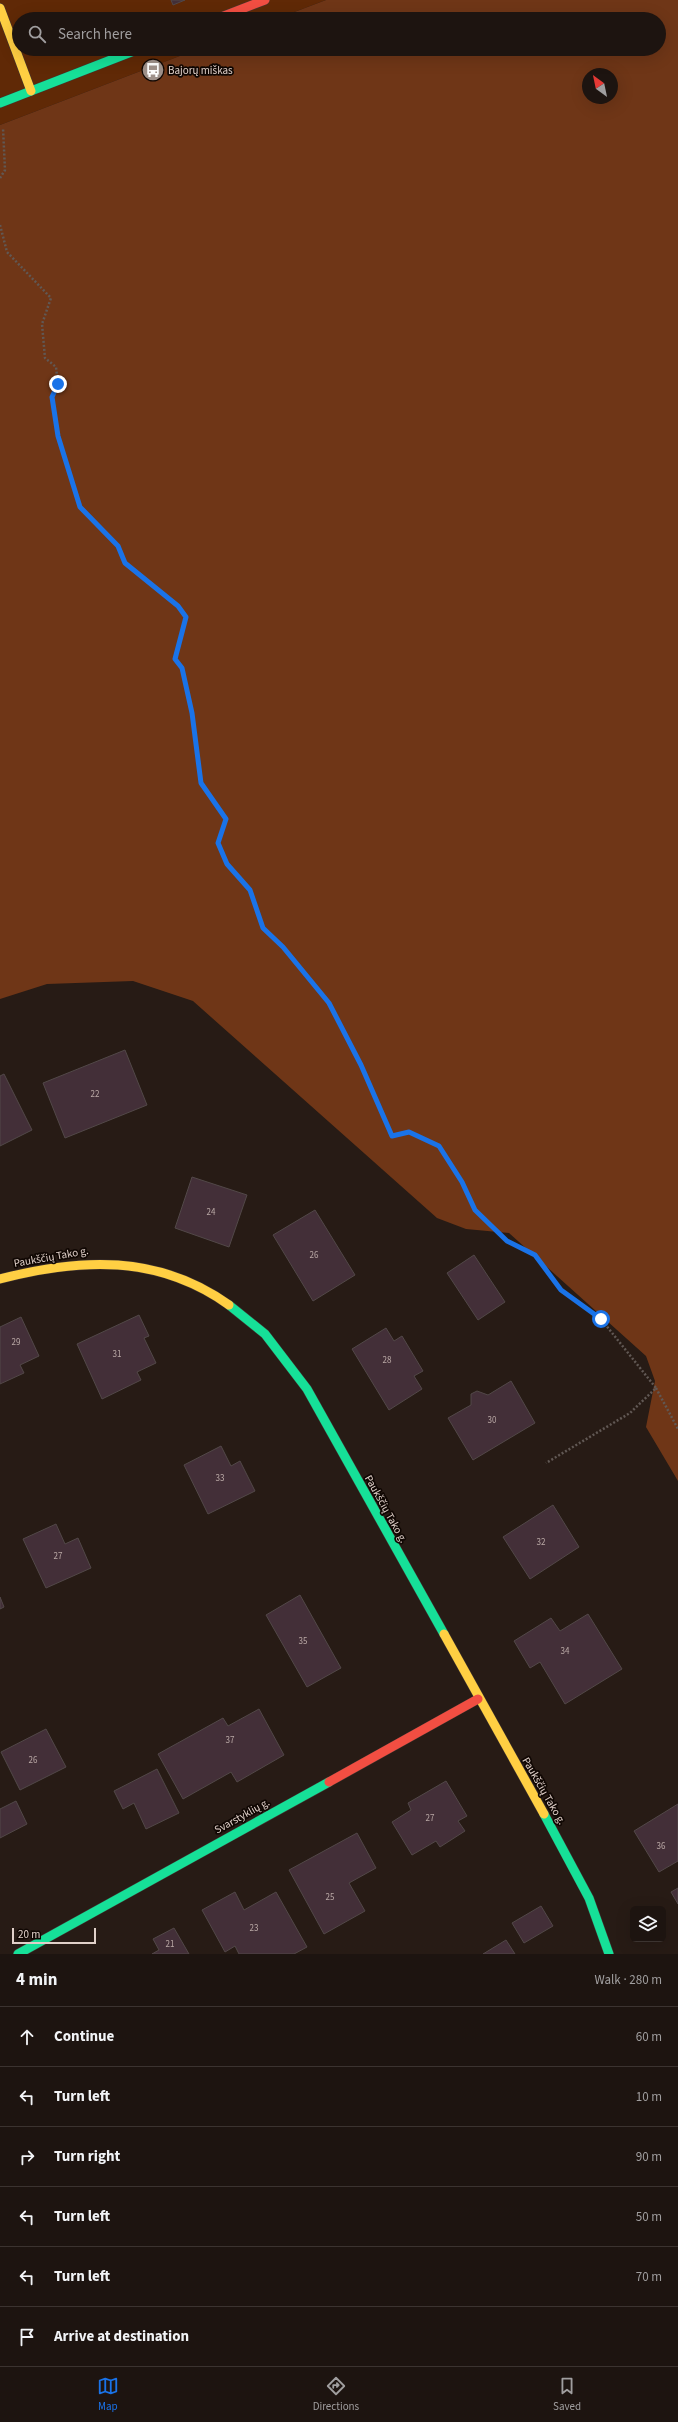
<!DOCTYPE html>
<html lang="en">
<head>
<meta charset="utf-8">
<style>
  body { margin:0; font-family:"Source Sans 3",sans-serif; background:#251d19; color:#f1f3f6 }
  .controls { position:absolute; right:12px; bottom:12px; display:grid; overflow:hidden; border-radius:6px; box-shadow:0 4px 16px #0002 }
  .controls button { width:36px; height:36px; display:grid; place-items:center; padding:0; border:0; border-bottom:1px solid #3b3330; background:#1d1410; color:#f1f3f6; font:20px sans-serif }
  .compass { position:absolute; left:582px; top:68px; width:36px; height:36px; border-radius:50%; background:#1d1410; box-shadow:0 4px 16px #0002; rotate:327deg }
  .scale { position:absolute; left:12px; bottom:10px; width:84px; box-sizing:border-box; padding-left:4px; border:2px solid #e0d0c9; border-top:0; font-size:11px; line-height:14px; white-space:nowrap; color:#e0d0c9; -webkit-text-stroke:3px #100703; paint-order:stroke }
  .stop { position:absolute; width:12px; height:12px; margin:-9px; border:3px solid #1a73e8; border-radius:50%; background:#fff }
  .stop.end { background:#1a73e8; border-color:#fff; box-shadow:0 1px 4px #0008 }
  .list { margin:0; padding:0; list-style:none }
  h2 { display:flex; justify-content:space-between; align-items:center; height:52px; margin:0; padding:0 16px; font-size:17px }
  h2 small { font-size:13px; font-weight:400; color:#a09e9f }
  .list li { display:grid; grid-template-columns:26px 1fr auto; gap:12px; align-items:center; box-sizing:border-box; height:60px; padding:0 16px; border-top:1px solid #3b3330 }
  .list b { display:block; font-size:15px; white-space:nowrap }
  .list em { font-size:13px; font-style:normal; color:#a09e9f }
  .icon { flex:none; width:22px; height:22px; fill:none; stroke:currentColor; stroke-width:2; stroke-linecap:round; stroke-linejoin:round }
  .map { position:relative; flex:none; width:678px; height:1954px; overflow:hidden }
  .search { position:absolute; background:#1d1410; box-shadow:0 4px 16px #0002; left:12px; right:12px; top:12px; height:44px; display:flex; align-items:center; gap:10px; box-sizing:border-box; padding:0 14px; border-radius:22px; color:#a09e9f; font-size:15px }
  .sheet { height:412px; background:#1d1410 }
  nav { display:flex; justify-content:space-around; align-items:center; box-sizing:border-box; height:56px; border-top:1px solid #3b3330; background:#1d1410; font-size:11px; color:#a09e9f }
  nav a { display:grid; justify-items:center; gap:2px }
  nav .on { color:#1a73e8 }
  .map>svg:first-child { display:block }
  .green { fill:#602906 }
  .forest { fill:#6f3617; fill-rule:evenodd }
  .building { fill:#432f38; stroke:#524848 }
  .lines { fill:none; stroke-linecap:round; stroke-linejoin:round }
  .fast-casing { stroke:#423733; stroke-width:10 }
  .slow-casing { stroke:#423733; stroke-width:10 }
  .jam-casing { stroke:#423733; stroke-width:10 }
  .path { stroke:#615854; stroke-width:2.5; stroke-dasharray:2 2; stroke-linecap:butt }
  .fast { stroke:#16e098; stroke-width:9 }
  .slow { stroke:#ffcf43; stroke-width:9 }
  .jam { stroke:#f24e42; stroke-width:9 }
  .route { stroke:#1a73e8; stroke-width:5 }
  .labels { text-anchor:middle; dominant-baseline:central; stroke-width:3.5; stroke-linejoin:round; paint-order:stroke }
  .number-label { font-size:9px; fill:#b9a8a5 }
  .poi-label { font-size:11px; fill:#e0d0c9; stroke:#100703; text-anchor:start }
  .street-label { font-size:11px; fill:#e0d0c9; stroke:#100703 }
</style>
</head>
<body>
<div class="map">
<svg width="678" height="1954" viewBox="0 0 678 1954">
  <rect width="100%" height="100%" fill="#271b15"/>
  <!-- green -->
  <path class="green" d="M0,0H326L276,19H19V49H198L0,125Z"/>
  <!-- forest -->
  <path class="forest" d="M326,0H678V1481L646,1427L655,1381L646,1356L509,1233L466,1229L437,1218L193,1001L133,981L47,984L0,999V125L198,49H659V19H276ZM588,74H612V98H588Z"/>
  <!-- building -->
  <path class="building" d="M171,0H185L173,5Z
    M125,1050L147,1105L65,1138L43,1083Z
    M4,1074L32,1130L0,1146V1076Z
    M192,1177L247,1195L229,1247L175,1228Z
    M315,1210L355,1275L313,1301L273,1235Z
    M474,1255L505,1302L478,1320L447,1273Z
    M139,1315L149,1336L144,1338L156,1363L137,1372L141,1380L102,1399L77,1344Z
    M21,1317L39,1356L20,1365L24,1373L0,1384V1327Z
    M386,1328L394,1341L402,1336L423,1371L414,1376L422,1389L389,1410L352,1349Z
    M511,1381L535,1423L473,1460L448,1418L471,1405V1394L477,1391L488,1395Z
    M221,1446L231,1466L240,1461L255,1491L208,1514L184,1465Z
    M553,1505L579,1547L530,1579L503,1537Z
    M56,1524L65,1544L78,1538L91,1568L46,1588L23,1539Z
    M300,1595L341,1668L307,1687L266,1615Z
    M0,1597L4,1607L0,1609Z
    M588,1614L622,1669L565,1704L540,1662L530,1668L514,1641L551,1618L560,1631Z
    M259,1709L284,1755L237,1782L231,1772L183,1799L158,1754L223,1718L228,1726Z
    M46,1729L66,1767L20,1790L1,1752Z
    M157,1769L179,1813L146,1829L134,1803L123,1809L114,1791Z
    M446,1781L467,1816L458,1821L465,1831L440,1847L436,1841L412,1855L392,1822L411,1810L408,1803Z
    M16,1801L27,1824L0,1838V1809Z
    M678,1804V1861L659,1872L634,1831Z
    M357,1833L376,1868L349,1883L365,1911L324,1934L289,1870Z
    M678,1888V1904L671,1892Z
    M235,1892L244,1910L276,1892L307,1947L294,1954H239L235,1946L225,1952L202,1910Z
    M541,1906L553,1926L524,1943L512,1923Z
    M174,1928L189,1954H152L159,1950L153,1939Z
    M506,1940L515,1954H483Z"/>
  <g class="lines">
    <!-- fast casing -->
    <g class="fast-casing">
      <path id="fast" d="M0,103L139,49
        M229,1305L265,1334L307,1389L444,1634
        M544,1814L589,1898L609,1954
        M18,1954L329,1782"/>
    </g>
    <!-- slow casing -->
    <g class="slow-casing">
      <path id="slow" d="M0,8L31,91
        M0,1279C80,1258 158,1254 229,1305
        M444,1634L544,1814"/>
    </g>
    <!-- jam casing -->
    <g class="jam-casing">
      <path id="jam" d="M216,19L265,0
        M329,1782L478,1699"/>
    </g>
    <!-- path -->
    <path class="path" d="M0,178L5,170L3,128
      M0,225L7,252L51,298L42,324L45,358L56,367L58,384L52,397L58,436L81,507L118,546L125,563L178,606L186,617L175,659L182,668L192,713L201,783L226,819L218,843L227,864L250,890L263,928L283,947L329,1003L361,1065L391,1136L409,1132L439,1146L462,1182L475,1210L507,1241L535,1255L561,1290L601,1319L656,1388L630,1413L546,1463
      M656,1388L678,1429"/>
    <!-- fast -->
    <use href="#fast" class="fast"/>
    <!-- slow -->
    <use href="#slow" class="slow"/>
    <!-- jam -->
    <use href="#jam" class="jam"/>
  </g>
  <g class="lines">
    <!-- route -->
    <path class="route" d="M58,384L52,397L58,436L80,507L118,546L125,563L178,606L186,617L175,659L182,668L192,713L201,783L226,819L218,843L227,864L250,890L263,928L283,947L329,1003L361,1065L392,1136L409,1132L439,1146L462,1182L475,1210L507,1241L535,1255L561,1290L601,1319"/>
  </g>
  <!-- icons -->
  <defs>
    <g id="bus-disc" transform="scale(1.15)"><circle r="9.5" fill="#9f918a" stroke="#100703"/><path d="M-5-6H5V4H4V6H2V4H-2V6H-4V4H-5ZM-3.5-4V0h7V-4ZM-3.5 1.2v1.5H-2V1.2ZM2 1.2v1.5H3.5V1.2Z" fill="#fff"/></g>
  </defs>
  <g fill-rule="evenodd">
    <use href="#bus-disc" x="153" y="70"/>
  </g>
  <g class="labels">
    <!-- number labels -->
    <g class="number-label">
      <text x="95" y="1094">22</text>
      <text x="211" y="1212">24</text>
      <text x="314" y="1255">26</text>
      <text x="16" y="1342">29</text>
      <text x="117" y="1354">31</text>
      <text x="387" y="1360">28</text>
      <text x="492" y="1420">30</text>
      <text x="220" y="1478">33</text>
      <text x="541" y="1542">32</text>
      <text x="58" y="1556">27</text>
      <text x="303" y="1641">35</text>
      <text x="565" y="1651">34</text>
      <text x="230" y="1740">37</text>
      <text x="33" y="1760">26</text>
      <text x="430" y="1818">27</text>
      <text x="661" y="1846">36</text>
      <text x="330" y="1897">25</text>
      <text x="254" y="1928">23</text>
      <text x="170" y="1944">21</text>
    </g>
    <!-- poi labels -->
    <g class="poi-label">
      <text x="168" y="70">Bajorų miškas</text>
    </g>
    <!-- street labels -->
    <g class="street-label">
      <text transform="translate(51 1257) rotate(-10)">Paukščių Tako g.</text>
      <text transform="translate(386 1509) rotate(61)">Paukščių Tako g.</text>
      <text transform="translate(544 1791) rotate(60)">Paukščių Tako g.</text>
      <text transform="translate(242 1816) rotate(-29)">Svarstyklių g.</text>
    </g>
  </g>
</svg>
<div class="controls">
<button><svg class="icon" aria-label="layers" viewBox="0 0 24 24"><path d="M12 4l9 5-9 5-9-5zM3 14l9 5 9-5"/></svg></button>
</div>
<svg class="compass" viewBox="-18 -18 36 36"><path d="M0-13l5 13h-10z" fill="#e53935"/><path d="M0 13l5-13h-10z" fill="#a09e9f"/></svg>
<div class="scale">20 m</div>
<div class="stop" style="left:601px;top:1319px"></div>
<div class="stop end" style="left:58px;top:384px"></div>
<div class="search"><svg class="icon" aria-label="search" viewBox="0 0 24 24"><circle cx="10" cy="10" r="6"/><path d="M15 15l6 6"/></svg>Search here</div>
</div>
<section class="sheet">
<h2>4 min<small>Walk · 280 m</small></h2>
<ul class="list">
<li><svg class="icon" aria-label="ahead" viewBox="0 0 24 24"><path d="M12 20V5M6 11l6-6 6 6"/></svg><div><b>Continue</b></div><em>60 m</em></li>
<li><svg class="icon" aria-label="left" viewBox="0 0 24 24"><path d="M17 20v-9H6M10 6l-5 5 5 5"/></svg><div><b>Turn left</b></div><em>10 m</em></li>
<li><svg class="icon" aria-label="right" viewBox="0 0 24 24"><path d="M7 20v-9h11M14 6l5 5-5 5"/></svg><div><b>Turn right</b></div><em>90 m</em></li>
<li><svg class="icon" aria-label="left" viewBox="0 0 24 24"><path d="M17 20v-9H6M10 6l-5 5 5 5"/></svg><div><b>Turn left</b></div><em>50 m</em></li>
<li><svg class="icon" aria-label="left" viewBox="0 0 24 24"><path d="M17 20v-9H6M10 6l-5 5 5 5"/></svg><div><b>Turn left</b></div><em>70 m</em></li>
<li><svg class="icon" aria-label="arrive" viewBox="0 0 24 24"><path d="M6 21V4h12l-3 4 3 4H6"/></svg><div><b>Arrive at destination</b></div></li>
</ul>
</section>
<nav>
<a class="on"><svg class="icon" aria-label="map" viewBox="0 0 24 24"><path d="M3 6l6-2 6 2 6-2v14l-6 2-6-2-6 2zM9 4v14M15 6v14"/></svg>Map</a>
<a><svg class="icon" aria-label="directions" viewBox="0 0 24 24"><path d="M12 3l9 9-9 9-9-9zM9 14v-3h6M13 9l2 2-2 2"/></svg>Directions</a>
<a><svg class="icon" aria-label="saved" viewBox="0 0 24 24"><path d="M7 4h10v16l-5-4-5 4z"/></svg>Saved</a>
</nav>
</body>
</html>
